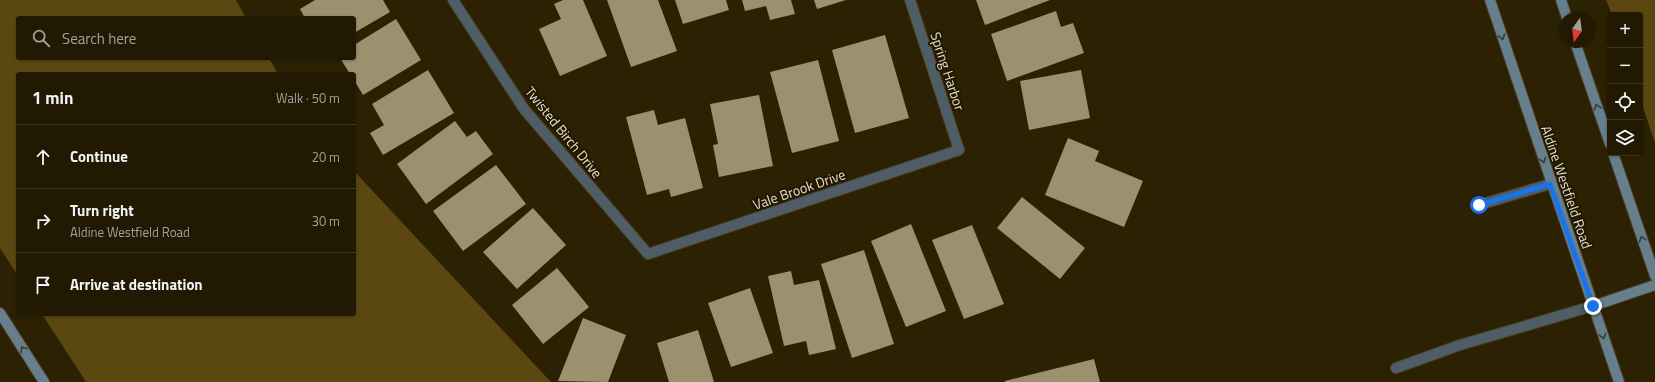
<!DOCTYPE html>
<html lang="en">
<head>
<meta charset="utf-8">
<style>
  body { margin:0; font-family:"Titillium Web",sans-serif; background:#29220c; color:#f1f3f6 }
  .controls { position:absolute; right:12px; top:12px; display:grid; overflow:hidden; border-radius:4px; box-shadow:0 1px 3px #0004 }
  .controls button { width:36px; height:36px; display:grid; place-items:center; padding:0; border:0; border-bottom:1px solid #3e3824; background:#211902; color:#f1f3f6; font:20px sans-serif }
  .compass { position:absolute; left:1559px; top:12px; width:36px; height:36px; border-radius:50%; background:#211902; box-shadow:0 1px 3px #0004; rotate:194deg }
  .stop { position:absolute; width:12px; height:12px; margin:-9px; border:3px solid #1a73e8; border-radius:50%; background:#fff }
  .stop.end { background:#1a73e8; border-color:#fff; box-shadow:0 1px 4px #0008 }
  .list { margin:0; padding:0; list-style:none }
  h2 { display:flex; justify-content:space-between; align-items:center; height:52px; margin:0; padding:0 16px; font-size:17px }
  h2 small { font-size:13px; font-weight:400; color:#a2a099 }
  .list li { display:grid; grid-template-columns:26px 1fr auto; gap:12px; align-items:center; box-sizing:border-box; height:64px; padding:0 16px; border-top:1px solid #3e3824 }
  .list b { display:block; font-size:15px; white-space:nowrap }
  .list p { margin:0; font-size:13px; white-space:nowrap; color:#a2a099 }
  .list em { font-size:13px; font-style:normal; color:#a2a099 }
  .icon { flex:none; width:22px; height:22px; fill:none; stroke:currentColor; stroke-width:2; stroke-linecap:round; stroke-linejoin:round }
  .map { position:relative; flex:none; width:1655px; height:382px; overflow:hidden }
  .search { position:absolute; background:#211902; box-shadow:0 1px 3px #0004; left:16px; top:16px; width:340px; height:44px; display:flex; align-items:center; gap:10px; box-sizing:border-box; padding:0 14px; border-radius:4px; color:#a2a099; font-size:15px }
  .panel { position:absolute; background:#211902; box-shadow:0 1px 3px #0004; left:16px; top:72px; width:340px; height:244px; border-radius:4px }
  .map>svg:first-child { display:block }
  .green { fill:#5a4810 }
  .building { fill:#9c906e }
  .lines { fill:none; stroke-linecap:round; stroke-linejoin:round }
  .service-casing { stroke:#493f22; stroke-width:12 }
  .minor-casing { stroke:#493f22; stroke-width:12 }
  .secondary-casing { stroke:#493f22; stroke-width:12 }
  .service { stroke:#4f5d66; stroke-width:10 }
  .minor { stroke:#4f5d66; stroke-width:10 }
  .secondary { stroke:#677e8c; stroke-width:10 }
  .oneway { stroke:#3a3c31 }
  .route { stroke:#1a73e8; stroke-width:5 }
  .labels { text-anchor:middle; dominant-baseline:central; stroke-width:4; stroke-linejoin:round; paint-order:stroke }
  .street-label { font-size:14px; fill:#e4decc; stroke:#221800 }
</style>
</head>
<body>
<div class="map">
<svg width="1655" height="382" viewBox="0 0 1655 382">
  <rect width="100%" height="100%" fill="#2c2102"/>
  <!-- green -->
  <path class="green" d="M0,0H236L246,18H18V58H269L278,74H18V276L0,248Z
    M1606,0H1655V143L1640,98V15H1612Z
    M354,171L551,382H86L42,314H354Z"/>
  <!-- building -->
  <path class="building" d="M315,0H383L390,12L354,33V18H305L300,9Z
    M563,0H583L607,56L560,76L539,29L561,19L554,4Z
    M607,0H658L677,51L631,67Z
    M675,0H726L729,10L683,24Z
    M742,0H791L795,14L770,20L766,6L745,11Z
    M814,0H846L817,9Z
    M976,0H1050L985,25Z
    M1056,11L1061,27L1073,23L1084,53L1007,81L991,34Z
    M396,19L421,60L363,95L354,80V74H350L340,58H354V45Z
    M885,35L909,118L855,133L832,50Z
    M818,60L839,141L792,153L770,72Z
    M428,70L454,113L383,155L370,133L384,125L372,104Z
    M1081,70L1090,118L1029,130L1020,81Z
    M759,95L773,166L719,177L713,145L718,144L710,104Z
    M654,110L658,125L685,118L703,188L671,197L669,189L647,195L626,117Z
    M455,121L467,137L476,131L493,154L426,204L397,164Z
    M1068,138L1099,151L1095,161L1143,181L1124,227L1045,195Z
    M496,165L526,204L463,251L433,211Z
    M1022,197L1085,248L1060,279L997,228Z
    M533,208L566,245L517,289L483,252Z
    M911,224L946,311L906,327L871,241Z
    M972,225L1004,304L964,319L932,240Z
    M864,250L894,344L852,358L821,264Z
    M557,268L589,307L543,344L512,305Z
    M791,271L794,285L819,280L836,349L809,355L806,341L784,346L768,276Z
    M750,288L773,353L731,367L708,303Z
    M583,318L626,335L608,382L558,381Z
    M698,330L714,382H669L657,343Z
    M1094,359L1100,382H1005V381Z"/>
  <g class="lines">
    <!-- service casing -->
    <g class="service-casing">
      <path id="service" d="M1479,205L1550,184
        M1396,368L1460,345L1593,306"/>
    </g>
    <!-- minor casing -->
    <g class="minor-casing">
      <path id="minor" d="M453,0L524,109L648,254L959,150L910,0"/>
    </g>
    <!-- secondary casing -->
    <g class="secondary-casing">
      <path id="secondary" d="M1490,0L1619,382
        M1561,0L1567,18
        M1575,42L1610,144
        M1613,153L1655,276
        M1593,306L1655,285
        M0,313L44,382"/>
    </g>
    <!-- service -->
    <use href="#service" class="service"/>
    <!-- minor -->
    <use href="#minor" class="minor"/>
    <!-- secondary -->
    <use href="#secondary" class="secondary"/>
  </g>
  <!-- one-way arrows -->
  <defs><path id="oneway-chevron" d="M-2-3.5L2.5 0L-2 3.5" fill="none" stroke-width="1.6" stroke-linecap="round" stroke-linejoin="round"/></defs>
  <g class="oneway">
    <use href="#oneway-chevron" transform="translate(1502 37) rotate(72)"/>
    <use href="#oneway-chevron" transform="translate(1597 107) rotate(-109)"/>
    <use href="#oneway-chevron" transform="translate(1543 160) rotate(72)"/>
    <use href="#oneway-chevron" transform="translate(1642 239) rotate(-109)"/>
    <use href="#oneway-chevron" transform="translate(1603 336) rotate(72)"/>
    <use href="#oneway-chevron" transform="translate(23 349) rotate(-123)"/>
  </g>
  <g class="lines">
    <!-- route -->
    <path class="route" d="M1479,205L1550,184L1593,306"/>
  </g>
  <g class="labels">
    <!-- street labels -->
    <g class="street-label">
      <text transform="translate(948 71) rotate(72)">Spring Harbor</text>
      <text transform="translate(564 132) rotate(51)">Twisted Birch Drive</text>
      <text transform="translate(1567 187) rotate(71)">Aldine Westfield Road</text>
      <text transform="translate(799 189) rotate(-19)">Vale Brook Drive</text>
    </g>
  </g>
</svg>
<div class="controls">
<button>+</button>
<button>−</button>
<button><svg class="icon" aria-label="locate" viewBox="0 0 24 24"><circle cx="12" cy="12" r="6"/><path d="M12 2v4M12 18v4M2 12h4M18 12h4"/></svg></button>
<button><svg class="icon" aria-label="layers" viewBox="0 0 24 24"><path d="M12 4l9 5-9 5-9-5zM3 14l9 5 9-5"/></svg></button>
</div>
<svg class="compass" viewBox="-18 -18 36 36"><path d="M0-13l5 13h-10z" fill="#e53935"/><path d="M0 13l5-13h-10z" fill="#a2a099"/></svg>
<div class="stop" style="left:1479px;top:205px"></div>
<div class="stop end" style="left:1593px;top:306px"></div>
<div class="search"><svg class="icon" aria-label="search" viewBox="0 0 24 24"><circle cx="10" cy="10" r="6"/><path d="M15 15l6 6"/></svg>Search here</div>
<section class="panel">
<h2>1 min<small>Walk · 50 m</small></h2>
<ul class="list">
<li><svg class="icon" aria-label="ahead" viewBox="0 0 24 24"><path d="M12 20V5M6 11l6-6 6 6"/></svg><div><b>Continue</b></div><em>20 m</em></li>
<li><svg class="icon" aria-label="right" viewBox="0 0 24 24"><path d="M7 20v-9h11M14 6l5 5-5 5"/></svg><div><b>Turn right</b><p>Aldine Westfield Road</p></div><em>30 m</em></li>
<li><svg class="icon" aria-label="arrive" viewBox="0 0 24 24"><path d="M6 21V4h12l-3 4 3 4H6"/></svg><div><b>Arrive at destination</b></div></li>
</ul>
</section>
</div>
</body>
</html>
